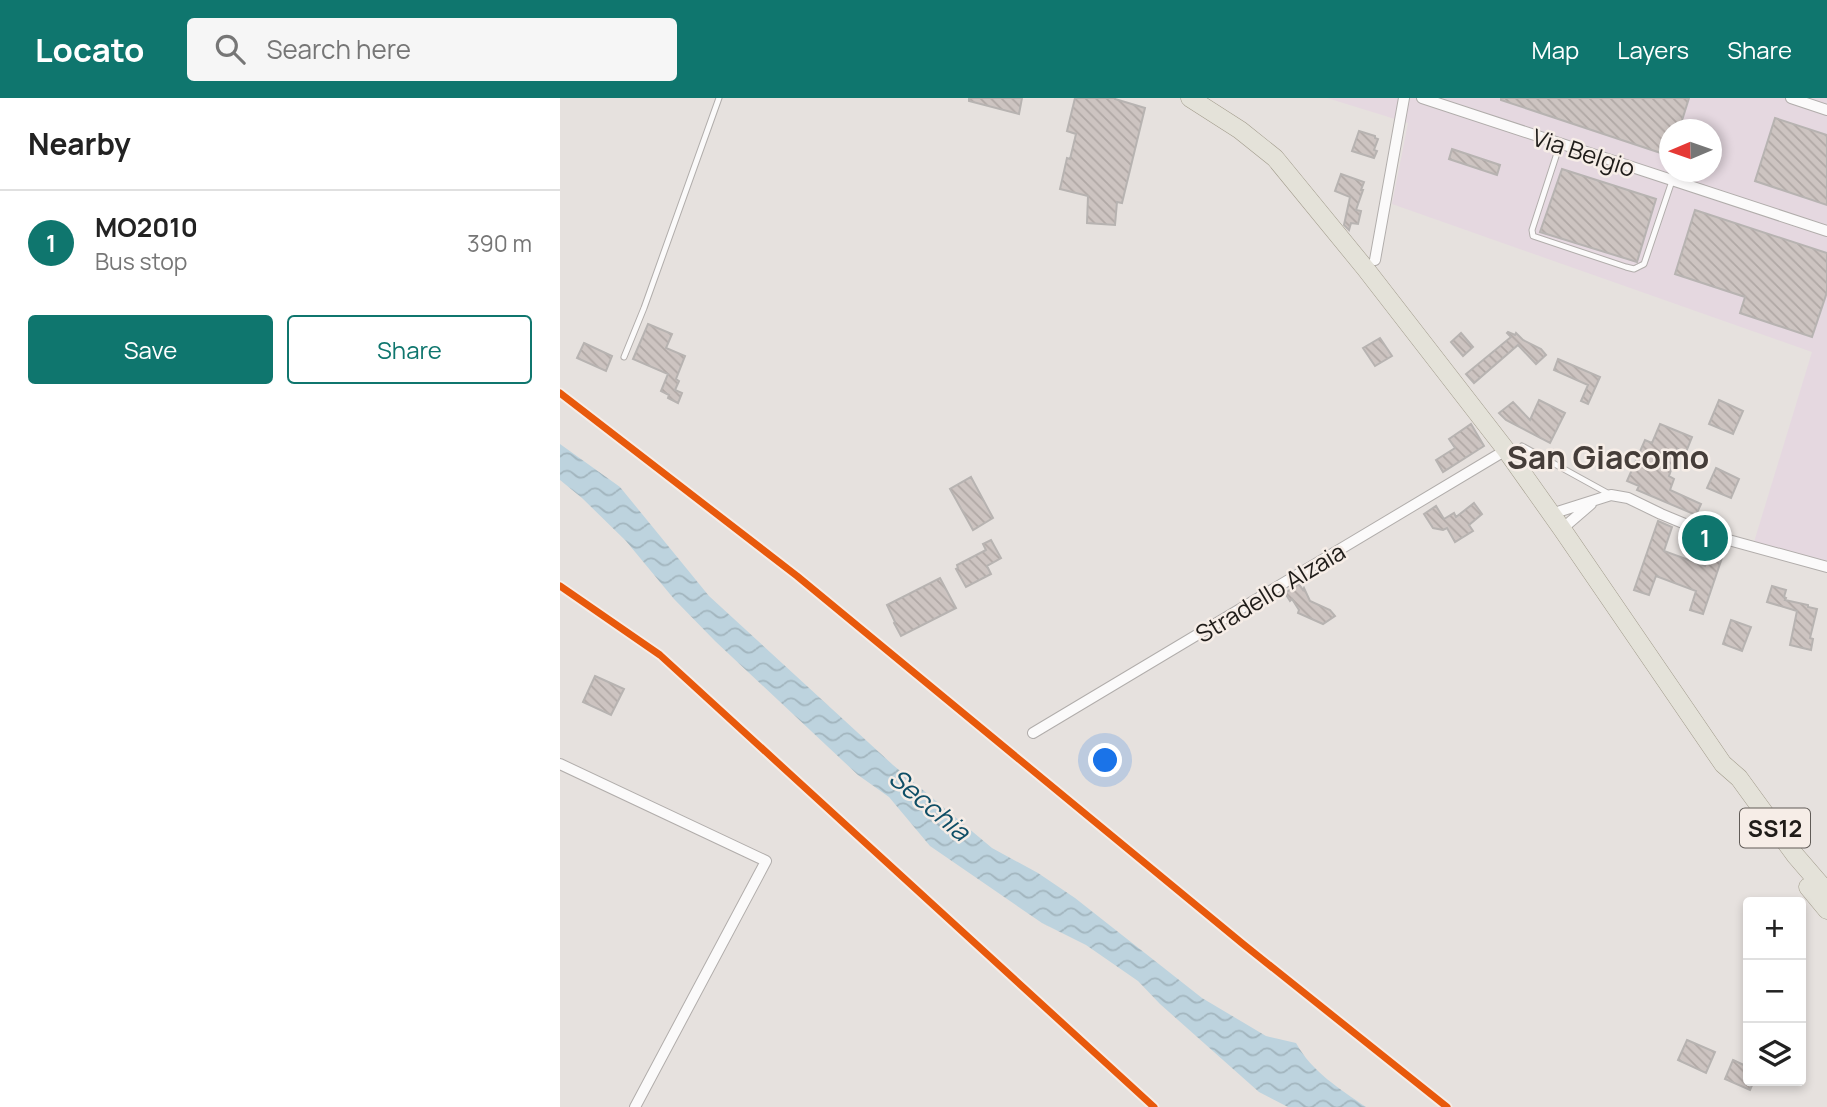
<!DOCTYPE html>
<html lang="en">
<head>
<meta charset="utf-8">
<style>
  body { margin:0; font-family:Manrope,sans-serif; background:#f6f6f6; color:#222 }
  .controls { position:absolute; right:21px; bottom:21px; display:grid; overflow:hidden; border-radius:7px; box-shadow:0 4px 10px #0003 }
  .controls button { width:63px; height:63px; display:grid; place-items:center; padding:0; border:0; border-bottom:2px solid #e0e0e0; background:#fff; color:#222; font:35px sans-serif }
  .compass { position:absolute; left:1099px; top:21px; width:63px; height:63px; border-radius:50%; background:#fff; box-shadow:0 4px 10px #0003; rotate:268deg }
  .you { position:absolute; left:546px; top:663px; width:24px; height:24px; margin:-18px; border:5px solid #fff; border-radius:50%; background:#1a73e8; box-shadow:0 0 0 10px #1a73e833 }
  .badge { display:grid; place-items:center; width:46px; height:46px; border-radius:50%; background:#0f766e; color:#fff; font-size:23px; font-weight:700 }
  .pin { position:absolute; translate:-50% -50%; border:4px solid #fff; box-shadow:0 2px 7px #0006 }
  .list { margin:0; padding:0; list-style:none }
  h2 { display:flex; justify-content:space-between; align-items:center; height:91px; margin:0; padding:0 28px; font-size:30px }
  h2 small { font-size:23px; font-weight:400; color:#767676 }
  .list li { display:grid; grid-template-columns:46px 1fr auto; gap:21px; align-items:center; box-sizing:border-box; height:105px; padding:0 28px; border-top:2px solid #e0e0e0 }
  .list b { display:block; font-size:26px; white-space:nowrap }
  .list p { margin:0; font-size:23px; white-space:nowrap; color:#767676 }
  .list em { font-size:23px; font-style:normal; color:#767676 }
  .actions { display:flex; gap:14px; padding:21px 28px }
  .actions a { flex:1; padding:16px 0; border:2px solid #0f766e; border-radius:7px; text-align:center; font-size:24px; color:#0f766e }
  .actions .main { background:#0f766e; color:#fff }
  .icon { flex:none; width:38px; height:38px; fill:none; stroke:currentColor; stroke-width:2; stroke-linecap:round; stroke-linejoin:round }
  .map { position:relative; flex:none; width:1267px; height:1009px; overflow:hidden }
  header { display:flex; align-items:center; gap:42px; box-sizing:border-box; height:98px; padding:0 35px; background:#0f766e; color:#fff }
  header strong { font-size:33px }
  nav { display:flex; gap:38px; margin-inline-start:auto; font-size:24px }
  .search { width:490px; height:63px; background:#f6f6f6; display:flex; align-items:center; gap:18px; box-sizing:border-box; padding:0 24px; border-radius:7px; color:#767676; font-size:26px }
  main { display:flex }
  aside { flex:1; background:#fff }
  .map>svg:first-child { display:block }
  .industrial { fill:#e5d8e0; fill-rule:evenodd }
  .water { fill:url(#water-waves) }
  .building { fill:url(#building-back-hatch); stroke:#b7b3b1; stroke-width:2 }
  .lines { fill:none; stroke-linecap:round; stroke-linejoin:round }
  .service-casing { stroke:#b1adab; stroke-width:7 }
  .minor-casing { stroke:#b1adab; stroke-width:12 }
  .primary-casing { stroke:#a09a8a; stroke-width:19 }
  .service { stroke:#fbfafa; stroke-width:5 }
  .minor { stroke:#fbfafa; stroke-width:10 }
  .primary { stroke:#e4e2d9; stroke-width:18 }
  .cycleway-casing { stroke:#f6ede7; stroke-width:11 }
  .cycleway { stroke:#e8590c; stroke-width:7 }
  .labels { text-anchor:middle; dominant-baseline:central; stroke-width:5; stroke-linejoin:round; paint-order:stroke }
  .shield { fill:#f6ede7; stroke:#605b57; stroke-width:2 }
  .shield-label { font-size:23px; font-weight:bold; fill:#1f1c19 }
  .street-label { font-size:24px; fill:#1f1c19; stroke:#f6ede7 }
  .water-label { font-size:26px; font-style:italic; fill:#0f4e66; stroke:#f6ede7 }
  .district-label { font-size:32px; font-weight:bold; fill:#453d39; stroke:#f6ede7 }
</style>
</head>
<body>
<header>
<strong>Locato</strong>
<div class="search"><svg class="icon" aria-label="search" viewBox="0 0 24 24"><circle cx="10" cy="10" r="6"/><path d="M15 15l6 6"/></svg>Search here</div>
<nav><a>Map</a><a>Layers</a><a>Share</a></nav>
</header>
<main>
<aside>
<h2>Nearby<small></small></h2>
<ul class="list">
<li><span class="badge">1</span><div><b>MO2010</b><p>Bus stop</p></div><em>390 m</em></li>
</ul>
<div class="actions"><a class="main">Save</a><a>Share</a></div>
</aside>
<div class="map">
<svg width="1267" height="1009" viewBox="0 0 1267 1009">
  <defs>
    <pattern id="water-waves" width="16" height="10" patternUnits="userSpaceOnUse" patternTransform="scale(1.75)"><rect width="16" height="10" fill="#bdd3de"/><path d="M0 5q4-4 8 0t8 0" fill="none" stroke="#a2b5be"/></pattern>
    <pattern id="building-back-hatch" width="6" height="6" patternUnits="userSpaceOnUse" patternTransform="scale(1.75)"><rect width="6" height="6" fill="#cdc4c1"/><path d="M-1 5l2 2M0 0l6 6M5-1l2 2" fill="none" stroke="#b0a8a5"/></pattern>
  </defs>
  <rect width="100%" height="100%" fill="#e6e1de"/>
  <!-- industrial -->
  <path class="industrial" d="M767,0H1267V463L1194,444L1252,254L832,106L848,25ZM1110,32H1152V74H1110Z"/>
  <!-- water -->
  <path class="water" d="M0,346L60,389L149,498L333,667L432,750L478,775L515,800L642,900L706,938L736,945C752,974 780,991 806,1009H728L699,994L600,906L578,883L526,847L482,825L370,748L329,699L298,677L155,543L114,501L66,443L22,400L0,382Z"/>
  <!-- building -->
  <path class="building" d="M409,0H462L459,16L409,3Z
    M515,0H555V1L585,10L562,105L557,104L555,127L527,125L528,98L500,91L507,60L510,61L516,36L507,33Z
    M941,0H1129L1119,32H1110V58L941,2Z
    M1215,20L1267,37V107L1195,83Z
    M799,33L815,38V40L818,41L814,52L817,53L814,60L792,53Z
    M892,51L940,67L937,77L889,61Z
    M1002,71L1096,101L1077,164L980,134Z
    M781,76L804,84L801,92H803L796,112L801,113L798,126L791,125L789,132L784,127L790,99L775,93Z
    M1135,112L1267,155V194L1252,239L1180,215L1185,199L1115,176Z
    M88,226L112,236L106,250L125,258L116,281L119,283L115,292L122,295L118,305L108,300L109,297L101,293L108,276L73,261Z
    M948,234L955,237L956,235L963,242L981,251L986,257L976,266L958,247L914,285L906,276L951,239L947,235Z
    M901,235L913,249L903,258L891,244Z
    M820,240L832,258L815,268L803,250Z
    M24,245L52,258L46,273L17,260Z
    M998,261L1040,279L1028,306L1021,303L1028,287L994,272Z
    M979,302L1005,315L990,345L946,322L939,315L953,304L970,322Z
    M1159,302L1183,313L1173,336L1149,326Z
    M911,326L924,348L883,374L876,362L895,350L889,341Z
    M1100,326L1132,339L1126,354L1118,351L1109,378L1114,381L1110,392L1141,406L1136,417L1077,392L1079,388L1067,383L1085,342L1092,345Z
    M1156,370L1179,381L1171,400L1147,390Z
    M411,379L433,420L413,432L390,391Z
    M914,405L922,416L909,427L913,433L895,444L887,430L883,432L873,430L864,416L876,408L884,421L894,415L896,419Z
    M1098,423L1112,429L1104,453L1145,468L1152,447L1165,451L1143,516L1130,512L1136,493L1096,478L1089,497L1074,492Z
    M431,442L441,460L427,468L431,476L406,489L396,471L398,470L397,467L426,452L423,446Z
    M380,480L396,510L341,538L334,525L335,524L327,507Z
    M739,486L743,492L744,490L750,503L770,512L775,518L763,526L738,515L739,512L732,501L730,503L725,495Z
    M1212,488L1226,492L1224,499L1226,500L1225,502L1248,507V509L1257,511L1250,540L1253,541L1251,552L1230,547L1237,513L1207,504Z
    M1171,522L1191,529L1182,553L1163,546Z
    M35,578L64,591L51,617L23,604Z
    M1127,942L1155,954L1146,975L1118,962Z
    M1173,962L1188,969V983H1194L1190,992L1165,981Z"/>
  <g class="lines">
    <!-- service casing -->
    <g class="service-casing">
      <path id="service" d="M1000,46L972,132L973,138L1066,169L1074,171L1084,166L1112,83
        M64,259L84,210L159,0
        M962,348L1051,397"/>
    </g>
    <!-- minor casing -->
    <g class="minor-casing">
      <path id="minor" d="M862,0L1267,133
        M1231,0L1267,12
        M815,162L844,0
        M991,416L1051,397L1068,400L1101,416L1154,438L1267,469
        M1002,431L1031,406
        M473,635L946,352
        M0,666L206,763L75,1009"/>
    </g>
    <!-- primary casing -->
    <g class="primary-casing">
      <path id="primary" d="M630,0L680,32L715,60L805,170L946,352L1002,431L1163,666L1179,680L1235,757L1267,794
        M1248,789L1267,812"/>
    </g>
    <!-- service -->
    <use href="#service" class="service"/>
    <!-- minor -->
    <use href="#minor" class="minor"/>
    <!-- primary -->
    <use href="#primary" class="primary"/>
    <!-- cycleway casing -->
    <g class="cycleway-casing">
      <path id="cycleway" d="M0,295L237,478L683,846L887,1009
        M0,488L100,557L594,1009"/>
    </g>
    <!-- cycleway -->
    <use href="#cycleway" class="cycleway"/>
  </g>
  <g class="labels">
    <!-- shield labels -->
    <rect class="shield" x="1180" y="710.5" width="70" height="39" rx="5"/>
    <g class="shield-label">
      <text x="1215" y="730">SS12</text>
    </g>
    <!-- street labels -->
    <g class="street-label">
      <text transform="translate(1024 54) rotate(18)">Via Belgio</text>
      <text transform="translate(710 494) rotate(-31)">Stradello Alzaia</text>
    </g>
    <!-- water labels -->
    <g class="water-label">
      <text transform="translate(370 706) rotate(40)">Secchia</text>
    </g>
    <!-- district labels -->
    <g class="district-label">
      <text x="1048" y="359">San Giacomo</text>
    </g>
  </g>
</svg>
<div class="controls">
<button>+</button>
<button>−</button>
<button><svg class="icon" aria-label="layers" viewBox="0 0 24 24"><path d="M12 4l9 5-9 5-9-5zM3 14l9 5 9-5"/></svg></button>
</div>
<svg class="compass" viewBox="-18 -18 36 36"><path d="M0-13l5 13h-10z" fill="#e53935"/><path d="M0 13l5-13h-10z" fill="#767676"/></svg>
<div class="you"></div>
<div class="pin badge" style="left:1145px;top:440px">1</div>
</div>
</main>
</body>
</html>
